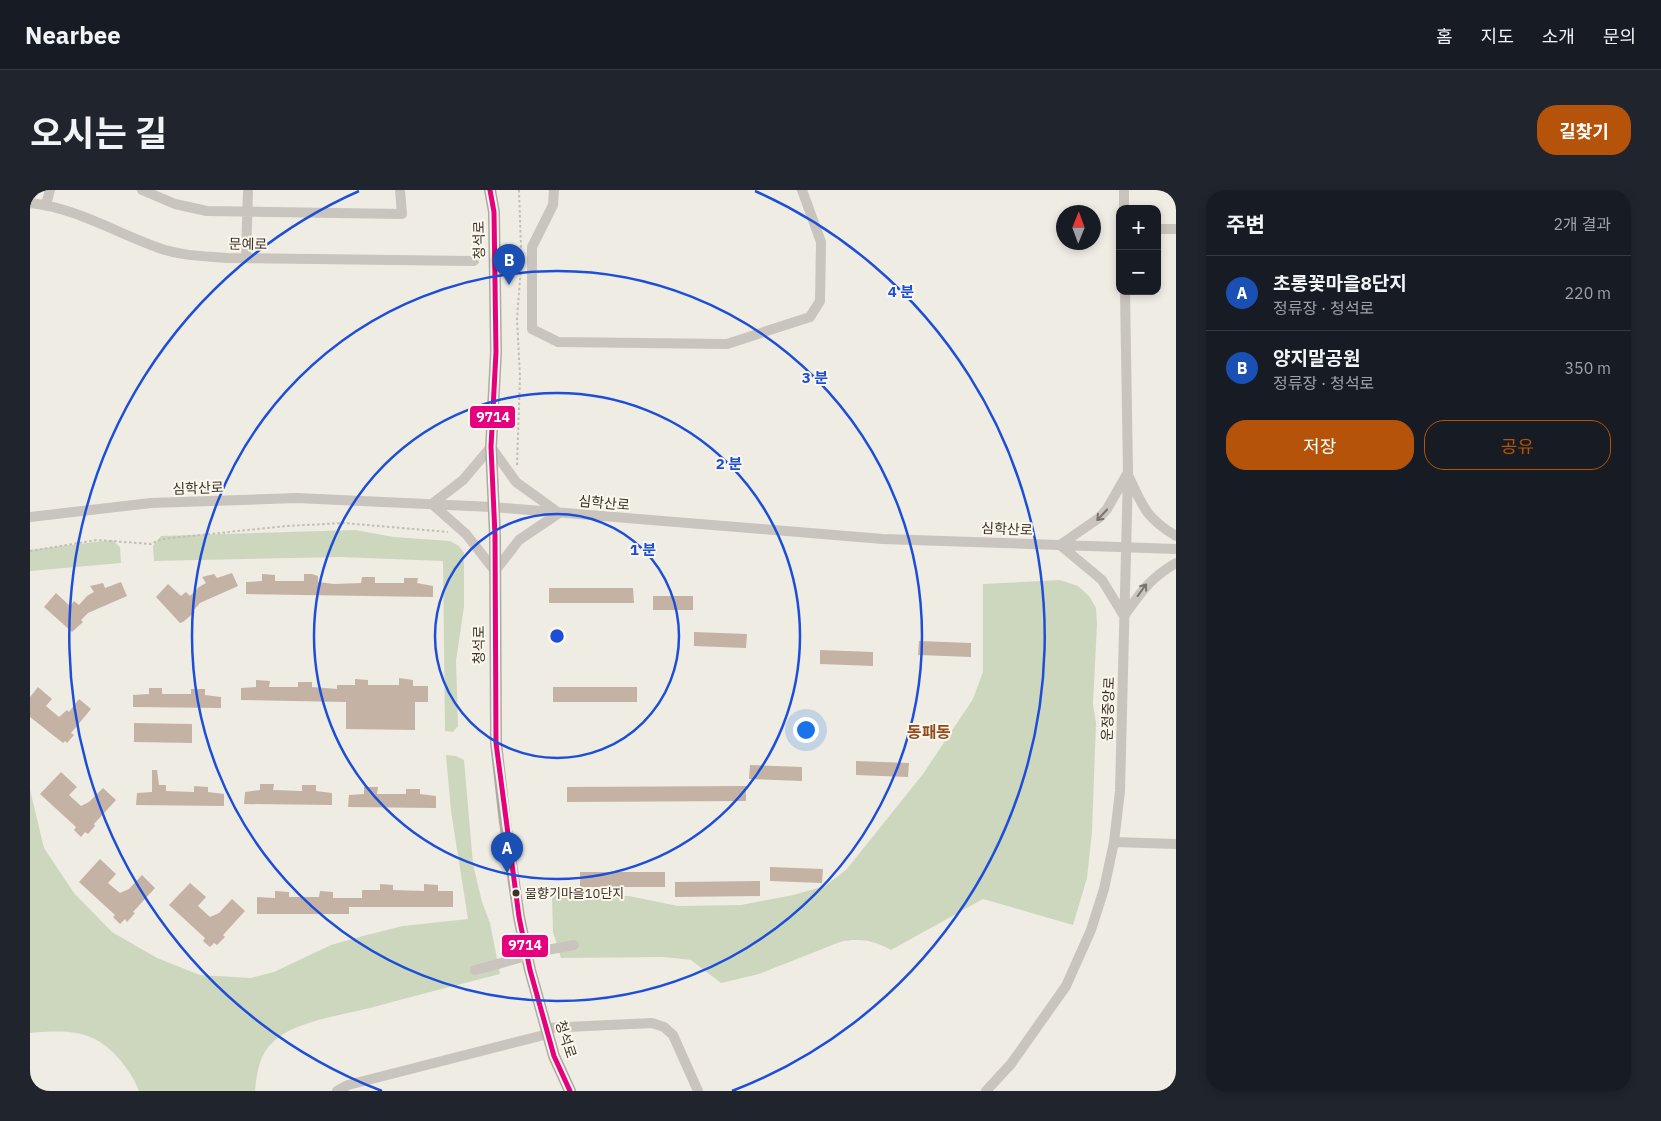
<!DOCTYPE html>
<html lang="ko">
<head>
<meta charset="utf-8">
<style>
  body { margin:0; font-family:"IBM Plex Sans","Noto Sans KR",sans-serif; background:#20242c; color:#f1f3f6 }
  .controls { position:absolute; right:15px; top:15px; display:grid; overflow:hidden; border-radius:10px; box-shadow:0 2px 8px #0003 }
  .controls button { width:45px; height:45px; display:grid; place-items:center; padding:0; border:0; border-bottom:1px solid #363941; background:#171b24; color:#f1f3f6; font:25px sans-serif }
  .compass { position:absolute; left:1026px; top:15px; width:45px; height:45px; border-radius:50%; background:#171b24; box-shadow:0 2px 8px #0003; rotate:1deg }
  .you { position:absolute; left:775px; top:539px; width:18px; height:18px; margin:-12px; border:4px solid #fff; border-radius:50%; background:#1a73e8; box-shadow:0 0 0 8px #1a73e833 }
  .badge { display:grid; place-items:center; width:32px; height:32px; border-radius:50%; background:#b45309; color:#fff; font-size:16px; font-weight:700 }
  .pin { position:absolute; translate:-50% -41px; filter:drop-shadow(0 1px 2px #0008) }
  .pin::after { content:''; position:absolute; top:26px; width:18px; height:15px; background:inherit; clip-path:polygon(0 0,100% 0,50% 100%) }
  .list { margin:0; padding:0; list-style:none }
  h2 { display:flex; justify-content:space-between; align-items:center; height:65px; margin:0; padding:0 20px; font-size:21px }
  h2 small { font-size:16px; font-weight:400; color:#9ea1a6 }
  .list li { display:grid; grid-template-columns:32px 1fr auto; gap:15px; align-items:center; box-sizing:border-box; height:75px; padding:0 20px; border-top:1px solid #363941 }
  .list b { display:block; font-size:19px; white-space:nowrap }
  .list p { margin:0; font-size:16px; white-space:nowrap; color:#9ea1a6 }
  .list em { font-size:16px; font-style:normal; color:#9ea1a6 }
  .actions { display:flex; gap:10px; padding:15px 20px }
  .actions a { flex:1; padding:11px 0; border:1px solid #b45309; border-radius:20px; text-align:center; font-size:18px; color:#b45309 }
  .actions .main { background:#b45309; color:#fff }
  .map { position:relative; flex:none; width:1146px; height:901px; overflow:hidden; border-radius:20px }
  header { display:flex; align-items:center; gap:30px; box-sizing:border-box; height:70px; padding:0 25px; background:#171b24; border-bottom:1px solid #363941 }
  header strong { font-size:24px }
  nav { display:flex; gap:28px; margin-inline-start:auto; font-size:18px }
  .intro { display:flex; align-items:center; justify-content:space-between; box-sizing:border-box; height:120px; padding:0 30px }
  h1 { margin:0; font-size:35px }
  .button { padding:12px 22px; border-radius:20px; background:#b45309; color:#fff; font-size:18px; font-weight:700 }
  main { display:flex; gap:30px; padding:0 30px }
  aside { flex:1; background:#171b24; border-radius:20px; box-shadow:0 2px 8px #0003 }
  .map>svg:first-child { display:block }
  .green { fill:#cdd7be }
  .building { fill:#c4b3a5 }
  .lines { fill:none; stroke-linecap:round; stroke-linejoin:round }
  .path { stroke:#c2bdb5; stroke-width:2; stroke-dasharray:2.5 2.5; stroke-linecap:butt }
  .minor { stroke:#c9c4bd; stroke-width:10 }
  .major { stroke:#aea9a2; stroke-width:12 }
  .minor-bridge { stroke:#c9c4bd; stroke-width:10 }
  .bus-1-casing { stroke:#fbf7ec; stroke-width:9 }
  .bus-1 { stroke:#e5007d; stroke-width:5 }
  .oneway { stroke:#7b746c }
  .ring { fill:none; stroke:#1d4ed8; stroke-width:2.5 }
  .bus-dot { fill:#3b322a; stroke:#fbf7ec; stroke-width:2 }
  .labels { text-anchor:middle; dominant-baseline:central; stroke-width:4; stroke-linejoin:round; paint-order:stroke }
  .bus-label { font-size:13px; fill:#3b322a; stroke:#fbf7ec; text-anchor:start }
  .street-label { font-size:14px; fill:#3b322a; stroke:#fbf7ec }
  .quarter-label { font-size:16px; font-weight:bold; fill:#8f4b1e; stroke:#fbf7ec }
  .centre { fill:#1d4ed8; stroke:#fbf7ec; stroke-width:2.5 }
  .ring-label { font-size:15px; text-anchor:middle; font-weight:bold; fill:#1d4ed8; stroke:#fbf7ec; stroke-width:4; stroke-linejoin:round; paint-order:stroke }
  .line-badge { stroke:#fbf7ec; stroke-width:2 }
  .badge-label { font-size:14px; text-anchor:middle; font-weight:bold; fill:#fff }
</style>
</head>
<body>
<header>
<strong>Nearbee</strong>
<nav><a>홈</a><a>지도</a><a>소개</a><a>문의</a></nav>
</header>
<div class="intro"><h1>오시는 길</h1><a class="button">길찾기</a></div>
<main>
<div class="map">
<svg width="1146" height="901" viewBox="0 0 1146 901">
  <rect width="100%" height="100%" fill="#efece4"/>
  <!-- green -->
  <path class="green" d="M325,340L364,347L420,351L429,356L434,363V417L426,471L428,536L423,542L415,541L413,371L310,367L124,371L123,356L131,346Z
    M82,350L90,357L91,373L0,381V360Z
    M1030,390L1048,396L1059,406L1066,418L1067,434L1063,514L1066,533L1062,642L1057,688L1043,735L953,709L861,760C843,750 829,748 810,752L729,784L691,793L661,770L634,767L531,768L523,742L522,705L599,706L648,716L711,715L763,705L795,696L816,680L893,584L943,509L953,482V394Z
    M416,565L426,566L434,570L443,674L452,712L460,733L470,784C427,795 383,806 340,818C312,825 263,832 243,852C229,865 227,883 225,901H109C105,890 98,880 91,871C64,839 39,840 0,843V600L14,658L44,703L82,742L127,768L170,785L220,788L244,782L301,755L333,746L373,736L438,729L421,621Z"/>
  <!-- building -->
  <path class="building" d="M202,383L208,396L170,413L163,421L165,422L153,432L150,433L126,407L138,394L151,406L156,402L160,406L169,397L176,393L172,387L184,384L187,388Z
    M232,384L245,385V391H274V384H282L288,386V392L304,394L331,393L332,387H345V393H374V388H388L387,393L403,396V407L216,404V392L232,391Z
    M91,392L97,406L58,423L51,430L53,432L42,442L14,417L26,403L40,416L44,411L49,415L57,406L64,402L60,396L73,393L75,398Z
    M519,398H603L604,413H519Z
    M623,406H663V420H623Z
    M664,442L717,444L716,458L664,456Z
    M889,451L941,453V467L888,465Z
    M790,460L843,462V476L790,474Z
    M369,488L383,490V496H398V512H385V540L316,539V512L211,510V498L226,497V490L240,491L239,497H268V492H282V497L307,499V495H325V489L338,490V495H369Z
    M8,497L22,509L16,516L29,527L37,520L39,522L49,509L61,519L41,543L44,545L37,553L35,551L33,553L0,527V507Z
    M523,497H607V512H523Z
    M119,498H132V504H161V499H175V505L191,507V518L103,517V505L119,504Z
    M104,533L162,534V553L104,552Z
    M826,571L879,573L878,587L826,585Z
    M720,575L772,577V591L719,589Z
    M122,580H127L129,595H136V601L164,602V596L178,597V602L194,604V616L106,615L107,603L122,602Z
    M31,582L47,597L39,605L51,616L59,612L73,598L86,610L64,634L65,636L58,644L55,642L51,647L44,640L46,637L10,604Z
    M230,594H244L243,600L272,601V595H286V601L302,603V615L214,614L215,602L230,600Z
    M716,596V611L537,612V597Z
    M334,597H348L347,604H376V599H390V604L406,606V618L318,617L319,605L334,604Z
    M70,669L86,684L78,693L90,703L99,699L112,685L125,698L103,722L105,723L97,732L95,729L90,734L83,727L85,725L49,692Z
    M740,677L793,679L792,693L740,691Z
    M550,682H635V697H550Z
    M730,691V706L645,707V692Z
    M160,693L176,707L168,716L180,727L189,723L202,709L215,721L193,745L195,747L187,755L184,753L180,757L173,751L175,748L139,715Z
    M350,694L363,695V700L394,701V694L408,695V701H423V717H319V724H227V707L245,708V701L259,702V707H289L290,701L303,702V708H332V700H350Z"/>
  <g class="lines">
    <!-- path -->
    <path class="path" d="M489,0L491,58
      M487,275L490,187L487,128L491,77
      M0,361L67,350L121,354L132,349L256,336L314,333L418,342"/>
    <!-- minor -->
    <path class="minor" d="M112,0L145,14L177,21L372,24L370,0
      M524,0L523,15L502,57V139L528,152L697,154L780,127L790,111L791,52L772,0
      M1094,0V19
      M0,13C47,18 86,43 129,58C151,66 174,66 197,68L444,71
      M16,15L20,0
      M1127,39H1146
      M216,68L218,0
      M461,257L486,292L529,323L489,350L465,381L436,344L402,314L433,290Z
      M1097,284L1077,319L1069,328L1030,355L1072,390L1094,426C1111,402 1120,388 1146,373
      M1099,287C1113,317 1116,328 1146,346
      M0,327L121,313L266,308L462,317L853,349L1146,359
      M1084,652L1146,654
      M517,760L544,755
      M445,780L468,774
      M516,838L622,833L634,837L643,845L668,901
      M307,901L318,895L518,844
      M956,901L981,874L1036,796L1061,740L1074,699L1084,652L1090,601L1098,283L1095,101"/>
    <!-- major -->
    <path class="major" d="M460,0L464,22L466,162L461,257L465,345L466,553L475,632L489,727L500,780L524,866L540,901"/>
    <!-- minor-bridge -->
    <path class="minor-bridge" d="M468,774L517,760"/>
    <!-- bus-1 casing -->
    <g class="bus-1-casing">
      <path id="bus-1" d="M460,0L464,22L466,162L461,257L465,345L466,553L489,727L500,780L524,866L540,901"/>
    </g>
    <!-- bus-1 -->
    <use href="#bus-1" class="bus-1"/>
  </g>
  <!-- one-way arrows -->
  <defs><path id="oneway-shaft" d="M-6 0H5M1.5-3L5.5 0L1.5 3" fill="none" stroke-width="1.6" stroke-linecap="round" stroke-linejoin="round" transform="scale(1.25)"/></defs>
  <g class="oneway">
    <use href="#oneway-shaft" transform="translate(1072 325) rotate(133)"/>
    <use href="#oneway-shaft" transform="translate(1112 400) rotate(-54)"/>
  </g>
  <!-- distance rings -->
  <g class="ring">
    <circle cx="527" cy="446" r="122"/>
    <circle cx="527" cy="446" r="243"/>
    <circle cx="527" cy="446" r="365"/>
    <path d="M352 901A487 487 0 0 1 329 1M725 1A487 487 0 0 1 702 901"/>
  </g>
  <!-- markers -->
  <circle class="bus-dot" cx="486" cy="703" r="4.5"/>
  <g class="labels">
    <!-- bus labels -->
    <g class="bus-label">
      <text x="495" y="703">물향기마을10단지</text>
    </g>
    <!-- street labels -->
    <g class="street-label">
      <text transform="translate(449 50) rotate(-91)">청석로</text>
      <text transform="translate(218 54) rotate(1)">문예로</text>
      <text transform="translate(168 298) rotate(-2)">심학산로</text>
      <text transform="translate(574 313) rotate(5)">심학산로</text>
      <text transform="translate(977 339) rotate(2)">심학산로</text>
      <text transform="translate(449 455) rotate(-90)">청석로</text>
      <text transform="translate(1078 519) rotate(-88)">운정중앙로</text>
      <text transform="translate(536 849) rotate(72)">청석로</text>
    </g>
    <!-- quarter labels -->
    <g class="quarter-label">
      <text x="899" y="542">동패동</text>
    </g>
  </g>
  <circle cx="527" cy="446" r="8" class="centre"/>
  <g class="ring-label">
    <text x="871" y="107">4 분</text>
    <text x="785" y="193">3 분</text>
    <text x="699" y="279">2 분</text>
    <text x="613" y="365">1 분</text>
  </g>
  <g class="line-badge">
    <rect x="439" y="215" width="47" height="24" rx="5" fill="#e5007d"/>
    <rect x="471" y="744" width="48" height="24" rx="5" fill="#e5007d"/>
  </g>
  <g class="badge-label">
    <text x="463" y="232">9714</text>
    <text x="495" y="760">9714</text>
  </g>
</svg>
<div class="controls">
<button>+</button>
<button>−</button>
</div>
<svg class="compass" viewBox="-18 -18 36 36"><path d="M0-13l5 13h-10z" fill="#e53935"/><path d="M0 13l5-13h-10z" fill="#9ea1a6"/></svg>
<div class="you"></div>
<div class="pin badge" style="left:477px;top:683px;background:#1a4fb4">A</div>
<div class="pin badge" style="left:479px;top:95px;background:#1a4fb4">B</div>
</div>
<aside>
<h2>주변<small>2개 결과</small></h2>
<ul class="list">
<li><span class="badge" style="background:#1a4fb4">A</span><div><b>초롱꽃마을8단지</b><p>정류장 · 청석로</p></div><em>220 m</em></li>
<li><span class="badge" style="background:#1a4fb4">B</span><div><b>양지말공원</b><p>정류장 · 청석로</p></div><em>350 m</em></li>
</ul>
<div class="actions"><a class="main">저장</a><a>공유</a></div>
</aside>
</main>
</body>
</html>
